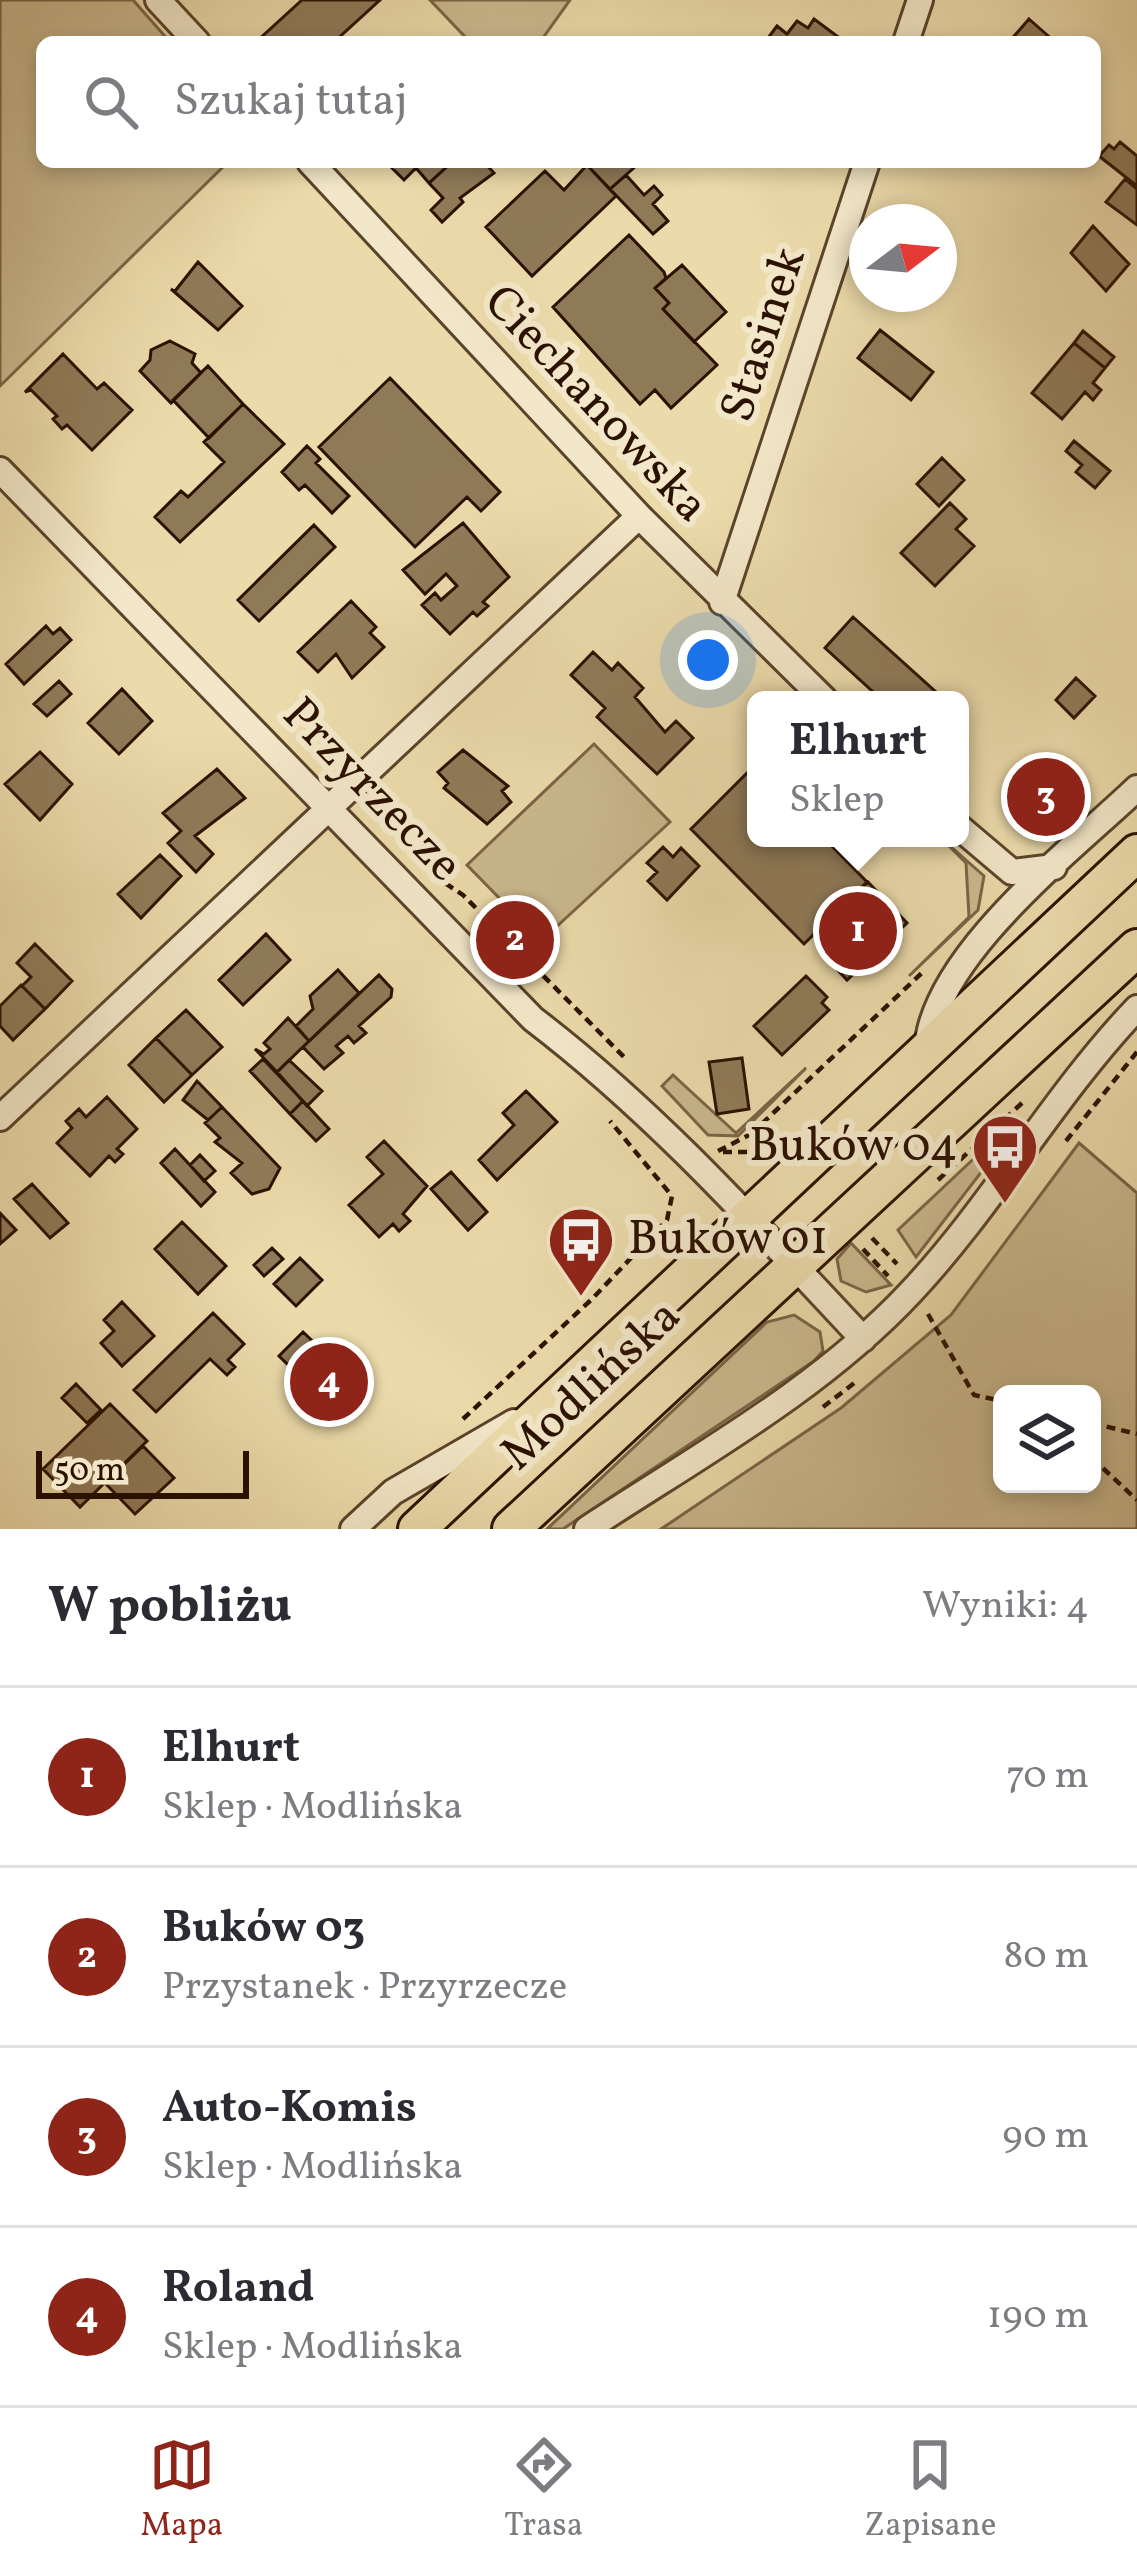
<!DOCTYPE html>
<html lang="pl">
<head>
<meta charset="utf-8">
<style>
  body { margin:0; font-family:Vollkorn,serif; background:#f7f7f7; color:#2b2b33 }
  .controls { position:absolute; right:36px; bottom:36px; display:grid; overflow:hidden; border-radius:18px; box-shadow:0 6px 18px #0003 }
  .controls button { width:108px; height:108px; display:grid; place-items:center; padding:0; border:0; border-bottom:3px solid #e1e1e2; background:#fff; color:#2b2b33; font:60px sans-serif }
  .compass { position:absolute; left:849px; top:204px; width:108px; height:108px; border-radius:50%; background:#fff; box-shadow:0 6px 18px #0003; rotate:74deg }
  .scale { position:absolute; left:36px; bottom:30px; width:213px; box-sizing:border-box; padding-left:12px; border:6px solid #2b1100; border-top:0; font-size:33px; line-height:42px; white-space:nowrap; color:#2b1100; -webkit-text-stroke:9px #f2e7c8; paint-order:stroke }
  .you { position:absolute; left:708px; top:660px; width:42px; height:42px; margin:-30px; border:9px solid #fff; border-radius:50%; background:#1a73e8; box-shadow:0 0 0 18px #1a73e833 }
  .badge { display:grid; place-items:center; width:78px; height:78px; border-radius:50%; background:#8f2418; color:#fff; font-size:39px; font-weight:700 }
  .pin { position:absolute; translate:-50% -50%; border:6px solid #fff; box-shadow:0 3px 12px #0006 }
  .popup { position:absolute; left:747px; top:691px; width:222px; height:156px; box-sizing:border-box; display:grid; place-content:center; border-radius:18px; background:#fff; filter:drop-shadow(0 3px 9px #0005); font-size:39px; white-space:nowrap; color:#7c7c81 }
  .popup b { font-size:45px; color:#2b2b33 }
  .popup::after { content:''; position:absolute; left:50%; top:100%; margin-left:-24px; border:24px solid transparent; border-top-color:#fff }
  .list { margin:0; padding:0; list-style:none }
  h2 { display:flex; justify-content:space-between; align-items:center; height:156px; margin:0; padding:0 48px; font-size:51px }
  h2 small { font-size:39px; font-weight:400; color:#7c7c81 }
  .list li { display:grid; grid-template-columns:78px 1fr auto; gap:36px; align-items:center; box-sizing:border-box; height:180px; padding:0 48px; border-top:3px solid #e1e1e2 }
  .list b { display:block; font-size:45px; white-space:nowrap }
  .list p { margin:0; font-size:39px; white-space:nowrap; color:#7c7c81 }
  .list em { font-size:39px; font-style:normal; color:#7c7c81 }
  .icon { flex:none; width:66px; height:66px; fill:none; stroke:currentColor; stroke-width:2; stroke-linecap:round; stroke-linejoin:round }
  .map { position:relative; flex:none; width:1137px; height:1529px; overflow:hidden }
  .search { position:absolute; background:#fff; box-shadow:0 6px 18px #0003; left:36px; right:36px; top:36px; height:132px; display:flex; align-items:center; gap:30px; box-sizing:border-box; padding:0 42px; border-radius:18px; color:#7c7c81; font-size:45px }
  .sheet { height:876px; background:#fff }
  nav { display:flex; justify-content:space-around; align-items:center; box-sizing:border-box; height:168px; border-top:3px solid #e1e1e2; background:#fff; font-size:33px; color:#7c7c81 }
  nav a { display:grid; justify-items:center; gap:6px }
  nav .on { color:#8f2418 }
  .map>svg:first-child { display:block }
  .green { fill:#cab88d; stroke:#7a6446; stroke-width:3; fill-rule:evenodd }
  .building { fill:#8f7a58; stroke:#2b1100; stroke-width:3 }
  .lines { fill:none; stroke-linecap:round; stroke-linejoin:round }
  .minor-casing { stroke:#5b432a; stroke-width:30 }
  .primary-casing { stroke:#2b1100; stroke-width:42 }
  .path { stroke:#2b1100; stroke-width:4.5; stroke-dasharray:9 6; stroke-linecap:butt }
  .minor { stroke:#f2e7c8; stroke-width:24 }
  .primary { stroke:#ebdaaa; stroke-width:36 }
  .labels { text-anchor:middle; dominant-baseline:central; stroke-width:12; stroke-linejoin:round; paint-order:stroke }
  .street-label { font-size:48px; fill:#2b1100; stroke:#f2e7c8 }
  .poi-label { font-size:48px; fill:#2b1100; stroke:#f2e7c8; text-anchor:end }
</style>
</head>
<body>
<div class="map">
<svg width="1137" height="1529" viewBox="0 0 1137 1529">
  <rect width="100%" height="100%" fill="#ebdaaa"/>
  <filter id="stains"><feTurbulence type="fractalNoise" baseFrequency=".00167" numOctaves="4"/><feColorMatrix values="0 0 0 0 .2 0 0 0 0 .09 0 0 0 0 .02 0 0 0 .5 -.17"/></filter>
  <radialGradient id="worn" r=".72"><stop offset=".6" stop-color="#630" stop-opacity="0"/><stop offset="1" stop-color="#630" stop-opacity=".3"/></radialGradient>
  <!-- green -->
  <path class="green" d="M0,0H133L170,42H42V162H228L0,386Z
    M430,0H570L540,42H470Z
    M594,744L670,822L541,941L467,865Z
    M941,838L984,876L978,910L909,976L969,917L966,863Z
    M806,1068L738,1136L708,1135L662,1086L673,1075L736,1133Z
    M1000,1134L1006,1140L916,1257L898,1230Z
    M1079,1143L1137,1193V1529H661L841,1408L951,1315ZM1002,1394H1092V1484H1002Z
    M851,1243L891,1285L866,1292L841,1281L837,1259Z
    M794,1315L820,1332L823,1351L814,1361L563,1529H547L767,1322Z"/>
  <!-- building -->
  <path class="building" d="M302,0H380L334,42H256Z
    M814,19L845,42H765L777,26L787,34L797,21L808,28Z
    M1029,19L1055,42H1009Z
    M1120,142L1137,156V186L1099,156L1109,145L1114,149Z
    M398,162H452L429,183L416,168L404,180L392,168Z
    M452,162H484L494,173L460,198L463,202L442,222L431,210L443,198L429,183Z
    M591,162H632L636,166L610,189L587,165Z
    M587,165L616,196L532,276L486,227L545,171L564,190Z
    M626,175L644,195L654,186L662,195L653,204L668,221L653,234L610,189Z
    M1125,179L1137,189V225L1106,202Z
    M1093,226L1129,264L1106,291L1071,253Z
    M629,235L664,272L666,278L655,288L669,303L663,309L717,365L671,408L655,390L640,404L553,307Z
    M198,262L242,306L218,330L171,289L175,291Z
    M682,265L726,312L694,342L663,309L669,303L655,288Z
    M880,330L933,372L911,400L858,358Z
    M1083,331L1114,357L1105,368L1074,343Z
    M170,341L195,354L192,363L201,373L171,403L140,371L150,360L151,350Z
    M1074,343L1105,368L1093,383L1101,390L1093,400L1085,392L1062,419L1032,393Z
    M63,354L97,389L104,383L132,410L92,450L67,425L62,429L53,419L57,416L31,390L25,392Z
    M208,366L243,404L209,438L173,400Z
    M390,378L500,492L481,511L467,497L415,547L319,447Z
    M243,404L284,444L180,542L155,517L181,491L188,497L224,462L204,442Z
    M1074,441L1110,471L1095,488L1076,472L1082,465L1066,451Z
    M307,446L320,459L316,463L349,496L332,513L305,485L299,490L282,472Z
    M942,458L964,480L939,506L917,484Z
    M950,503L966,519L956,529L974,546L935,586L901,553Z
    M463,523L509,577L483,602L488,606L477,616L473,612L450,634L422,605L435,593L441,600L457,586L446,574L425,594L403,570Z
    M314,525L335,547L259,621L238,600Z
    M351,601L376,627L370,633L384,647L352,678L336,654L318,672L298,652Z
    M853,617L937,693L931,700H882L825,648Z
    M46,626L53,634L60,628L71,640L24,684L6,664Z
    M593,652L612,670L618,663L643,688L635,697L665,732L676,721L693,738L657,774L597,717L605,708L571,675Z
    M1076,678L1095,696L1074,718L1056,700Z
    M59,681L71,694L47,716L34,704Z
    M122,689L152,721L119,754L88,723Z
    M463,750L508,786L502,791L511,802L487,824L444,788L448,783L438,772Z
    M40,752L72,784L40,820L5,784Z
    M754,766L756,838H824L867,882L804,944L691,829Z
    M217,769L245,798L195,836L213,854L196,872L168,843L181,831L163,813Z
    M663,847L673,857L681,848L699,866L667,900L648,881L657,872L647,863Z
    M160,855L181,876L141,918L118,894Z
    M868,882L907,923L847,980L831,963L837,958L814,934Z
    M266,934L290,960L243,1005L219,980Z
    M35,944L72,981L45,1009L22,986L31,977L17,963Z
    M338,970L359,993L309,1041L296,1026L313,1009L310,996Z
    M379,975L392,989L391,997L359,1026L366,1033L354,1043L348,1036L336,1046L343,1053L324,1069L303,1047Z
    M806,976L827,997L822,1003L829,1010L782,1055L754,1026Z
    M21,985L45,1009L13,1040L0,1026V1006Z
    M186,1010L222,1047L192,1075L156,1038Z
    M288,1018L309,1041L277,1072L255,1049L264,1054L270,1049L264,1043Z
    M156,1038L192,1075L164,1102L129,1065Z
    M742,1058L749,1109L717,1114L709,1062Z
    M263,1059L303,1101L290,1114L250,1071Z
    M289,1060L322,1091L307,1106L277,1072Z
    M197,1081L222,1107L208,1120L183,1100Z
    M526,1091L557,1122L497,1180L479,1160L514,1125L503,1113Z
    M107,1097L137,1129L117,1149L123,1154L115,1162L109,1156L90,1176L57,1143L72,1128L66,1121L79,1109L86,1117Z
    M303,1101L329,1129L316,1141L290,1114Z
    M222,1107L280,1168L269,1189L252,1194L231,1173L242,1163L215,1142L220,1138L205,1123Z
    M384,1141L427,1186L403,1214L410,1221L399,1231L393,1224L379,1237L349,1205L383,1174L367,1157Z
    M175,1149L215,1192L201,1206L161,1163Z
    M200,1155L215,1171L204,1181L190,1165Z
    M451,1172L487,1212L468,1230L431,1189Z
    M32,1184L68,1223L50,1238L14,1199Z
    M0,1213L16,1230L0,1244Z
    M182,1222L226,1266L198,1294L155,1249Z
    M272,1248L283,1259L264,1276L254,1265Z
    M300,1258L322,1280L296,1306L274,1284Z
    M122,1302L154,1336L122,1366L101,1343L114,1331L104,1320Z
    M213,1313L244,1344L228,1360L235,1367L227,1375L210,1359L156,1412L134,1390Z
    M303,1332L347,1374L323,1399L279,1356Z
    M76,1384L101,1410L87,1423L62,1398Z
    M110,1404L147,1441L80,1507L43,1469Z
    M143,1446L174,1478L135,1514L105,1483Z"/>
  <g class="lines">
    <!-- minor casing -->
    <g class="minor-casing">
      <path id="minor" d="M158,0L197,42
        M906,42L920,0
        M310,162L639,516L825,700
        M0,470L533,1019C655,1112 758,1227 863,1339
        M722,602L867,162
        M960,828L1012,872L1054,867
        M927,1049C933,956 1072,850 1137,788
        M0,1118L639,516
        M353,1529L393,1492L514,1422
        M587,1529C698,1456 819,1390 910,1293C993,1205 1053,1096 1137,1008"/>
    </g>
    <!-- primary casing -->
    <g class="primary-casing">
      <path id="primary" d="M417,1529L1137,853
        M511,1529L1137,948"/>
    </g>
    <!-- path -->
    <path class="path" d="M433,875L463,895L624,1057
      M751,1134L925,970
      M1066,1141L1137,1052
      M718,1151L751,1134L771,1155
      M723,1152H748L770,1133
      M938,1180L1022,1103
      M872,1238L897,1264
      M863,1249L888,1276
      M928,1314L974,1395L1002,1401
      M823,1407L857,1381
      M463,1419L592,1299L667,1220L672,1196L610,1121
      M1092,1423L1137,1434
      M1092,1458L1137,1500"/>
    <!-- minor -->
    <use href="#minor" class="minor"/>
    <!-- primary -->
    <use href="#primary" class="primary"/>
  </g>
  <!-- icons -->
  <defs>
    <g id="bus-pin" transform="scale(3.45)"><path d="M0 17L-7.5 6A9.5 9.5 0 1 1 7.5 6Z" fill="#8f2418" stroke="#f2e7c8"/><path d="M-5-6H5V4H4V6H2V4H-2V6H-4V4H-5ZM-3.5-4V0h7V-4ZM-3.5 1.2v1.5H-2V1.2ZM2 1.2v1.5H3.5V1.2Z" fill="#fff"/></g>
  </defs>
  <g fill-rule="evenodd">
    <use href="#bus-pin" x="1005" y="1147"/>
    <use href="#bus-pin" x="581" y="1240"/>
  </g>
  <g class="labels">
    <!-- street labels -->
    <g class="street-label">
      <text transform="translate(765 335) rotate(-72)">Stasinek</text>
      <text transform="translate(595 405) rotate(47)">Ciechanowska</text>
      <text transform="translate(371 791) rotate(46)">Przyrzecze</text>
      <text transform="translate(592 1386) rotate(-43)">Modlińska</text>
    </g>
    <!-- poi labels -->
    <g class="poi-label">
      <text x="958" y="1147">Buków 04</text>
      <text x="628" y="1240" text-anchor="start">Buków 01</text>
    </g>
  </g>
  <rect width="100%" height="100%" filter="url(#stains)"/>
  <rect width="100%" height="100%" fill="url(#worn)"/>
</svg>
<div class="controls">
<button><svg class="icon" aria-label="layers" viewBox="0 0 24 24"><path d="M12 4l9 5-9 5-9-5zM3 14l9 5 9-5"/></svg></button>
</div>
<svg class="compass" viewBox="-18 -18 36 36"><path d="M0-13l5 13h-10z" fill="#e53935"/><path d="M0 13l5-13h-10z" fill="#7c7c81"/></svg>
<div class="scale">50 m</div>
<div class="you"></div>
<div class="pin badge" style="left:858px;top:931px">1</div>
<div class="popup"><b>Elhurt</b>Sklep</div>
<div class="pin badge" style="left:515px;top:940px">2</div>
<div class="pin badge" style="left:1046px;top:797px">3</div>
<div class="pin badge" style="left:329px;top:1382px">4</div>
<div class="search"><svg class="icon" aria-label="search" viewBox="0 0 24 24"><circle cx="10" cy="10" r="6"/><path d="M15 15l6 6"/></svg>Szukaj tutaj</div>
</div>
<section class="sheet">
<h2>W pobliżu<small>Wyniki: 4</small></h2>
<ul class="list">
<li><span class="badge">1</span><div><b>Elhurt</b><p>Sklep · Modlińska</p></div><em>70 m</em></li>
<li><span class="badge">2</span><div><b>Buków 03</b><p>Przystanek · Przyrzecze</p></div><em>80 m</em></li>
<li><span class="badge">3</span><div><b>Auto-Komis</b><p>Sklep · Modlińska</p></div><em>90 m</em></li>
<li><span class="badge">4</span><div><b>Roland</b><p>Sklep · Modlińska</p></div><em>190 m</em></li>
</ul>
</section>
<nav>
<a class="on"><svg class="icon" aria-label="map" viewBox="0 0 24 24"><path d="M3 6l6-2 6 2 6-2v14l-6 2-6-2-6 2zM9 4v14M15 6v14"/></svg>Mapa</a>
<a><svg class="icon" aria-label="directions" viewBox="0 0 24 24"><path d="M12 3l9 9-9 9-9-9zM9 14v-3h6M13 9l2 2-2 2"/></svg>Trasa</a>
<a><svg class="icon" aria-label="saved" viewBox="0 0 24 24"><path d="M7 4h10v16l-5-4-5 4z"/></svg>Zapisane</a>
</nav>
</body>
</html>
